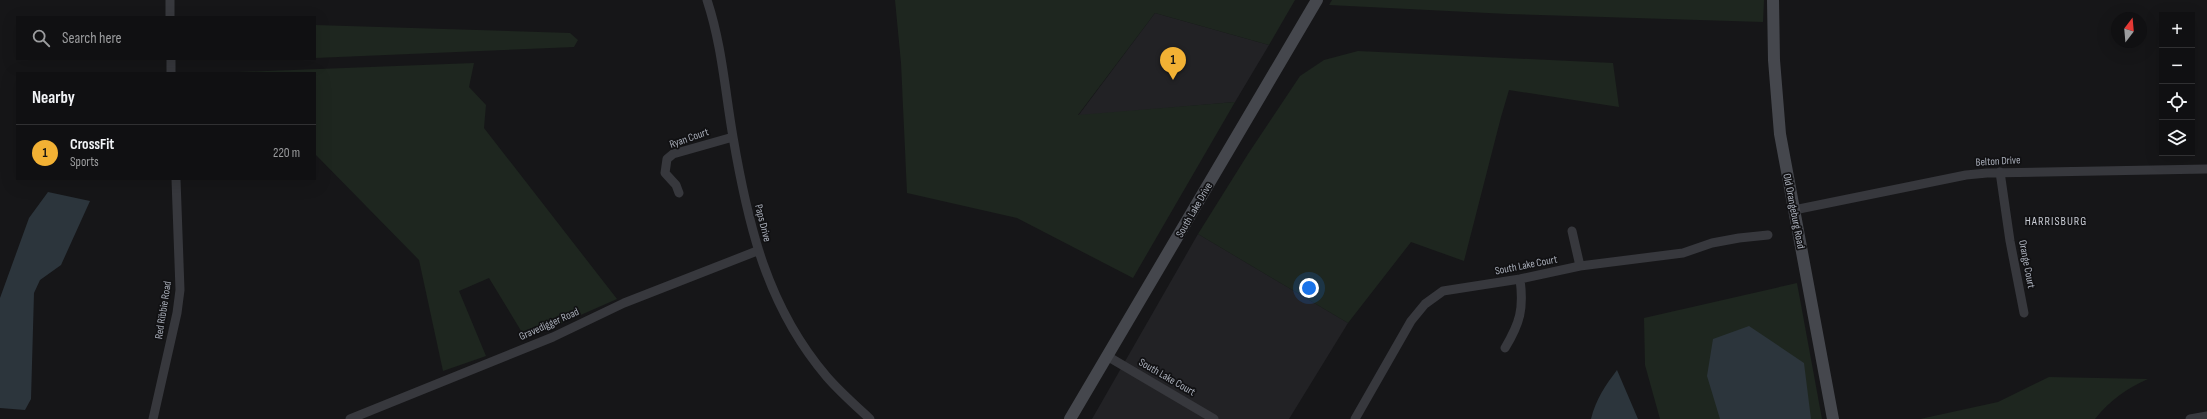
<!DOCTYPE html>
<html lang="en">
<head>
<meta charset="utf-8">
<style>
  body { margin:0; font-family:"Sofia Sans Condensed",sans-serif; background:#1e1e20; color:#f1f3f6 }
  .controls { position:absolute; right:12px; top:12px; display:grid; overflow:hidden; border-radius:0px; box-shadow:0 4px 16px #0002 }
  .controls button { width:36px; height:36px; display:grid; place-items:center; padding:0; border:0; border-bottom:1px solid #303032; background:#101012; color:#f1f3f6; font:20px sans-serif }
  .compass { position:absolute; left:2111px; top:12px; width:36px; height:36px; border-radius:50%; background:#101012; box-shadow:0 4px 16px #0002; rotate:16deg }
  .you { position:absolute; left:1309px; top:288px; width:14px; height:14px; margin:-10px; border:3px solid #fff; border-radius:50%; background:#1a73e8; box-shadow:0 0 0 6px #1a73e833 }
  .badge { display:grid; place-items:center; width:26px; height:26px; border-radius:50%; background:#f2b134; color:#111; font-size:13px; font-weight:700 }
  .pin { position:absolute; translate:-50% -33px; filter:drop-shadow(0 1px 2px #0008) }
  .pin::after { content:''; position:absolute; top:21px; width:14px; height:12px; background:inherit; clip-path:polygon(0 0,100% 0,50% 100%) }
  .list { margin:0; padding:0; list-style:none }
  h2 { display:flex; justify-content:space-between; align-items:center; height:52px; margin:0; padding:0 16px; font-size:17px }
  h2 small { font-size:13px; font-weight:400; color:#9c9d9f }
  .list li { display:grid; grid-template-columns:26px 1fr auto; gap:12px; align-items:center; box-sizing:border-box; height:56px; padding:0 16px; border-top:1px solid #303032 }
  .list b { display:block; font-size:15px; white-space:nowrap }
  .list p { margin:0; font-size:13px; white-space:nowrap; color:#9c9d9f }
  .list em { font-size:13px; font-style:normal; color:#9c9d9f }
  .icon { flex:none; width:22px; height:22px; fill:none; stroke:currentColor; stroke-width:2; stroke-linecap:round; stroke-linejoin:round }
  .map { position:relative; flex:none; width:2207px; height:419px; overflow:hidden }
  .search { position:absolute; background:#101012; box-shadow:0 4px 16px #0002; left:16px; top:16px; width:300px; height:44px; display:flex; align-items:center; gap:10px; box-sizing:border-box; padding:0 14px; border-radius:0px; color:#9c9d9f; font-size:15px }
  .panel { position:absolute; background:#101012; box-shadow:0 4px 16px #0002; left:16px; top:72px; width:300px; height:108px; border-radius:0px }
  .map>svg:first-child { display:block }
  .built { fill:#222225 }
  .green { fill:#1e261f }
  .water { fill:#2c353c }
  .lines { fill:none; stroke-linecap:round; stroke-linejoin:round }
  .street { stroke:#37383d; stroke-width:9 }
  .secondary { stroke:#45474d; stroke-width:12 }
  .labels { text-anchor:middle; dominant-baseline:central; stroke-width:3.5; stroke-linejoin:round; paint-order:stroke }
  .street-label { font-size:11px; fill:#a8adb8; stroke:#111113 }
  .neighbourhood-label { font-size:12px; letter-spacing:1px; fill:#c9ccd4; stroke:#111113 }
</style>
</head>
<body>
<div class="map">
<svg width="2207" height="419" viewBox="0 0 2207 419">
  <rect width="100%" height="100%" fill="#161618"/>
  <!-- built -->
  <path class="built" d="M1155,13L1269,45L1235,102L1078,116Z
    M1198,234L1348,323L1289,419H1092Z"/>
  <!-- green -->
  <path class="green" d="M895,0H1295L1269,45L1155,13L1078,115L1235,102L1133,278L1017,218L907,193L901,63Z
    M1332,0H1764L1763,22L1508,14L1329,5Z
    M315,25L570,33L578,40L574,47L315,58Z
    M1358,51L1613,63L1619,107L1509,90L1501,117L1464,261L1411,242L1348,323L1198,234L1248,154L1300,76L1324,60Z
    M474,63L469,87L486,105L484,128L617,299L526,339L489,278L459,291L486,356L443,371L419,260L315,154V73H212Z
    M1797,283L1822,419H1660L1645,365L1644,318Z
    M2049,377L2148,379C2126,389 2110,400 2095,419H1920L1998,402Z"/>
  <!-- water -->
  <path class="water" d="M48,192L90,201L61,265L40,280L34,293L31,399L25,410L0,408V298L29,218Z
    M1749,326L1804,363L1811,419H1720L1707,376L1713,339Z
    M1617,370L1638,419H1591C1596,399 1605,386 1617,370Z"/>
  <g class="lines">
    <!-- street -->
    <path class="street" d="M170,0V17
      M707,0C722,45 725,91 733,137C748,225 767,307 827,377C840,392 855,405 870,419
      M171,59V73
      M2000,172L2010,241L2024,313
      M679,193L676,185L665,173L667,159L673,154L733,137
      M1794,210L1966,175L1987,173L2207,169
      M1572,231L1580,266
      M1505,348C1520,323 1524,309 1520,279
      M1107,356L1214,419
      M153,419L177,313L180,290L176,179
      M350,419L553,337L624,303L757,251
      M1355,419L1411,321L1425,304L1443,291L1520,279L1580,266L1683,253L1712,243L1739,238L1768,235
      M2190,419L2207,416"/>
    <!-- secondary -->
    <path class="secondary" d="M1773,0L1774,60L1780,134L1833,419
      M1070,419L1317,0"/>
  </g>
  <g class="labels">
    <!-- street labels -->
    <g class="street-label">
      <text transform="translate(689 138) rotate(-19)">Ryan Court</text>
      <text transform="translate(1998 161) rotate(-3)">Belton Drive</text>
      <text transform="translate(1194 210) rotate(-60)">South Lake Drive</text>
      <text transform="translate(1794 211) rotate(79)">Old Orangeburg Road</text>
      <text transform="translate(763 223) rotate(76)">Paps Drive</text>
      <text transform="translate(2027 264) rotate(79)">Orange Court</text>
      <text transform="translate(1526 265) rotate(-11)">South Lake Court</text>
      <text transform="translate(163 310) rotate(-81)">Red Ribbie Road</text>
      <text transform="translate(549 324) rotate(-24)">Gravedigger Road</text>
      <text transform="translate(1167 377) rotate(30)">South Lake Court</text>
    </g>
    <!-- neighbourhood labels -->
    <g class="neighbourhood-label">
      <text x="2056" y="221">HARRISBURG</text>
    </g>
  </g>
</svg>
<div class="controls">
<button>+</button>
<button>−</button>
<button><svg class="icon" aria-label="locate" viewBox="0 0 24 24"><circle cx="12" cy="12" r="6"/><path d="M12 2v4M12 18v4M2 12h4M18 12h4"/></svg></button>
<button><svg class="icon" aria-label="layers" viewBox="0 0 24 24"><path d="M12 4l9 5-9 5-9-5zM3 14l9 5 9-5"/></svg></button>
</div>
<svg class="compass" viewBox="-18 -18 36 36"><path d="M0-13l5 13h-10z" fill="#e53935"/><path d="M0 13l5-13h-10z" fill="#9c9d9f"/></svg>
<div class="you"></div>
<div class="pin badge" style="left:1173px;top:80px">1</div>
<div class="search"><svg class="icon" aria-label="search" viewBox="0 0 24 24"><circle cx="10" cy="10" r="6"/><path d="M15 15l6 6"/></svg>Search here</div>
<section class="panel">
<h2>Nearby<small></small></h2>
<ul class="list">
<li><span class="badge">1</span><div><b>CrossFit</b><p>Sports</p></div><em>220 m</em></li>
</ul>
</section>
</div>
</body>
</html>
